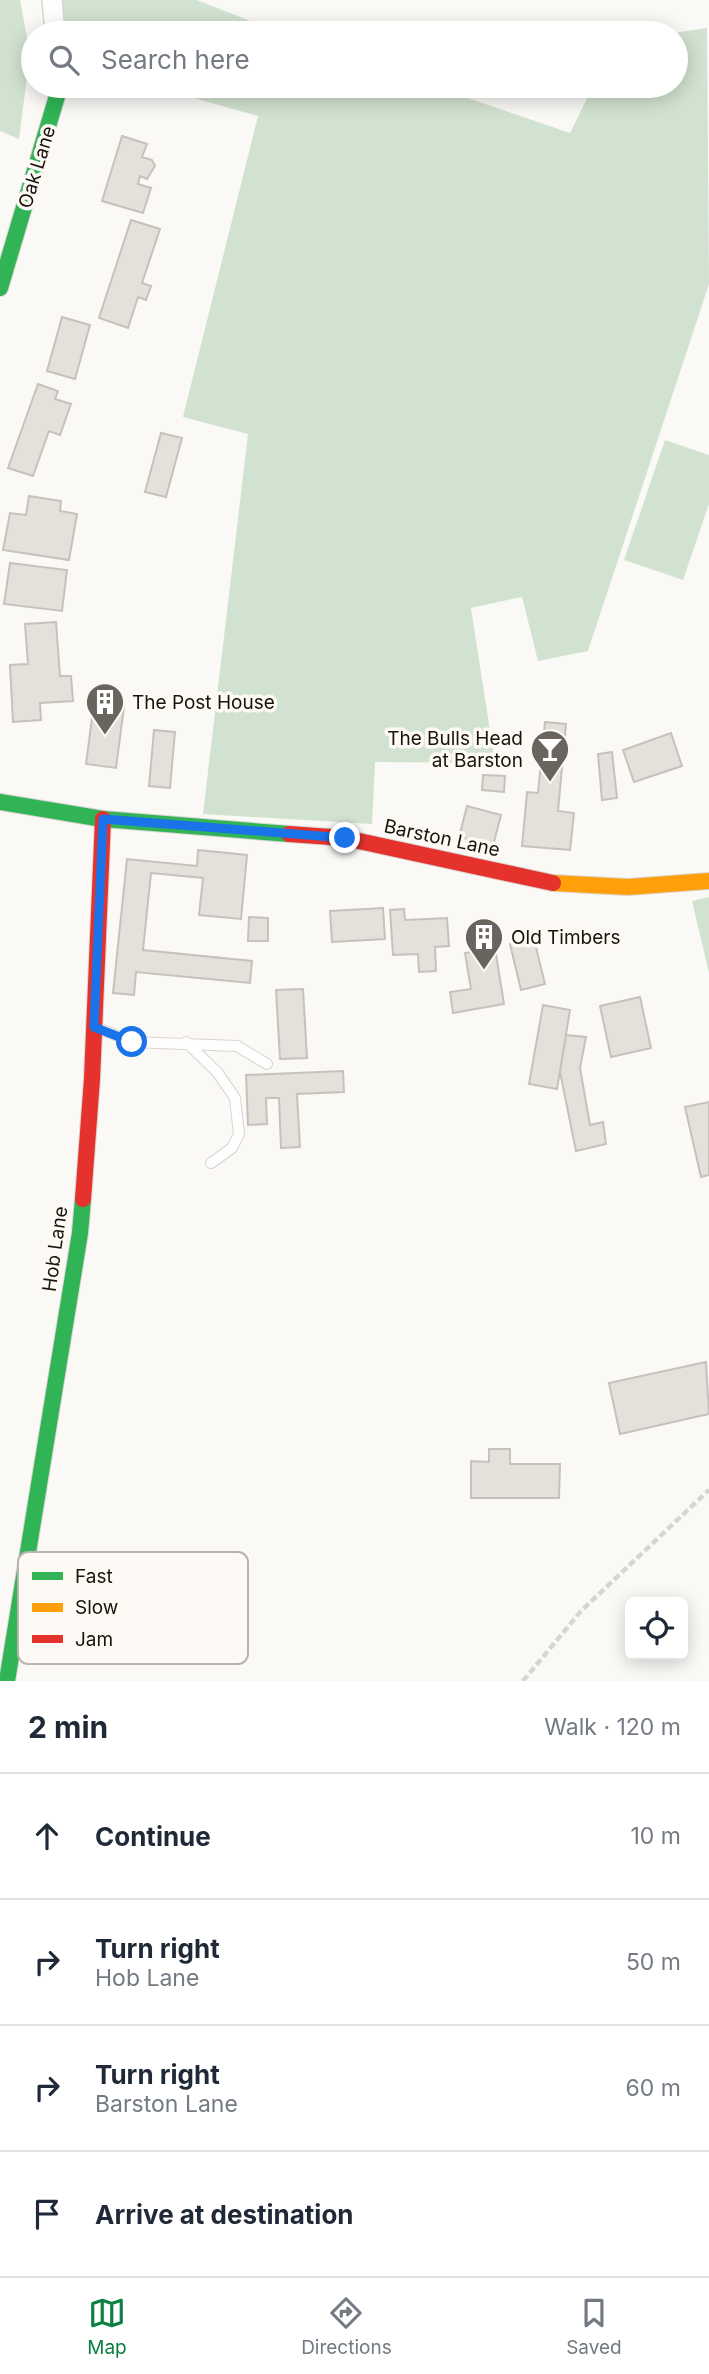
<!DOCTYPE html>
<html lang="en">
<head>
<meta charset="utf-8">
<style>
  body { margin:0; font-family:Inter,sans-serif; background:#f6f6f7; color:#1f2937 }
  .controls { position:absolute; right:21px; bottom:21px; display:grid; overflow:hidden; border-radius:10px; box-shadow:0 4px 18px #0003 }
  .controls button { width:63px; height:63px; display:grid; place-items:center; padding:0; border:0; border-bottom:2px solid #e0e1e3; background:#fff; color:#1f2937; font:35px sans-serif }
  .stop { position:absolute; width:21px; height:21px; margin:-16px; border:5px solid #1a73e8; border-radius:50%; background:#fff }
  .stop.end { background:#1a73e8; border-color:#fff; box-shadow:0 2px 7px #0008 }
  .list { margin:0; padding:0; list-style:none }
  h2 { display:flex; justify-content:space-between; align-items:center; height:91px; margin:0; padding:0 28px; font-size:30px }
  h2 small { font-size:23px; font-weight:400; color:#747a83 }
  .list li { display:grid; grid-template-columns:46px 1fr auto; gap:21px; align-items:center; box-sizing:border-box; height:126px; padding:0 28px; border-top:2px solid #e0e1e3 }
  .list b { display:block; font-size:26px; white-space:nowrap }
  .list p { margin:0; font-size:23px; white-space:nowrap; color:#747a83 }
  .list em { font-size:23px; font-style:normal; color:#747a83 }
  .icon { flex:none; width:38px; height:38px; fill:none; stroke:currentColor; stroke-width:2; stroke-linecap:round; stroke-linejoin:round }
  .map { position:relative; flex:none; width:709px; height:1681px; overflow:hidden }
  .search { position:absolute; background:#fff; box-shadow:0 4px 18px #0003; left:21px; right:21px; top:21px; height:77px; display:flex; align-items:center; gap:18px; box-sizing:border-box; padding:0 24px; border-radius:38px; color:#747a83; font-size:26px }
  .sheet { height:595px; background:#fff }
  nav { display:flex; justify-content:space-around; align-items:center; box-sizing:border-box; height:98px; border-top:2px solid #e0e1e3; background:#fff; font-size:19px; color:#747a83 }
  nav a { display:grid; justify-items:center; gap:4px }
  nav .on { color:#0b8043 }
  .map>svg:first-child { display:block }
  .green { fill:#d2e2d0 }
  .building { fill:#e5e0da; stroke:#c6c1bc; stroke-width:2 }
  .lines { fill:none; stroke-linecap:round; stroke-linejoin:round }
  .lane-casing { stroke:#dad5d0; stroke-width:12 }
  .street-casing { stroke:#dad5d0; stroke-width:22 }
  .fast-casing { stroke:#dad5d0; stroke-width:18 }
  .slow-casing { stroke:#dad5d0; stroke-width:18 }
  .jam-casing { stroke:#dad5d0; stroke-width:18 }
  .path { stroke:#d6d5d4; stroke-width:4.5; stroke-dasharray:7 3.5; stroke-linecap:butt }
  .lane { stroke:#fefefe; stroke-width:10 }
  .street { stroke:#fefefe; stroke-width:19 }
  .fast { stroke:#30b455; stroke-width:16 }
  .slow { stroke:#ff9f0a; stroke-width:16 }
  .jam { stroke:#e5322d; stroke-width:16 }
  .route { stroke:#1a73e8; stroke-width:9 }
  .labels { text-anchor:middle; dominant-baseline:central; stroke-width:7; stroke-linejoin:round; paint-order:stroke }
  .street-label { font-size:19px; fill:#1a130b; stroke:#fdf9f4 }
  .poi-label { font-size:19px; fill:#1a130b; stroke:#fdf9f4; text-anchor:start }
  .key { fill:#fdf9f4; stroke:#b9b4ae; stroke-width:2 }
  .key-label { font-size:19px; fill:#1a130b }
</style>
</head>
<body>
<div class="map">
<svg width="709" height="1681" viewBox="0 0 709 1681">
  <rect width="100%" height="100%" fill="#fbf9f6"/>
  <!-- green -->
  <path class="green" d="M0,0H20L30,54L19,139L0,131Z
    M61,0H197L281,33H65Z
    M707,28L709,284L588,651L538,661L522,597L471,608L495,763L375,762L372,824L203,814L248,434L183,417L258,116L151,86H433L570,133L593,86H676L674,33Z
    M665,440L709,455V504L683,580L624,560Z
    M709,897V973L692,901Z"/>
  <!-- building -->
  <path class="building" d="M122,136L147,144L142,157L152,160L155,166L147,179L140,176L138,184L151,188L143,213L102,201Z
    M131,220L160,229L142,283L151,286L146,300L138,297L128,328L99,318Z
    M62,317L90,325L75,379L47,371Z
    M38,384L58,391L55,399L71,404L60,435L49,431L33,476L8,468Z
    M161,433L182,438L166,497L145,492Z
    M29,496L61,501L60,511L77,514L69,560L3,550L10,513L26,515Z
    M10,563L67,570L62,611L4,604Z
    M56,622L60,676H71L73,701L40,703L41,720L13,722L10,665L28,664L25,624Z
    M94,703L124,707L116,768L86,764Z
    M545,722L566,724L558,811L574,813L570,850L522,846L527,792L538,793Z
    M154,730L175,732L170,788L149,786Z
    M671,733L682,766L634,782L623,750Z
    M612,752L617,798L602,800L598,754Z
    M483,775L505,776L504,792L482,790Z
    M467,806L501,815L493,846L459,837Z
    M198,850L247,855L241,919L199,915L203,878L151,873L143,950L252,961L250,983L136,972L134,995L113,993L127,859L197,866Z
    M383,908L385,939L332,942L330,911Z
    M404,909L405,920L447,918L449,946L435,947L436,971L419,972L418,954L393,955L390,910Z
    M249,917L268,918V941H248Z
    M534,939L545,984L521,990L510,944Z
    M495,948L504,1004L453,1013L450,992L471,989L465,953Z
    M303,989L307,1058L280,1059L276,990Z
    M640,997L651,1048L611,1057L600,1006Z
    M543,1005L570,1010L557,1089L529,1084Z
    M566,1035L586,1037L580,1068L590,1125L603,1122L606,1144L576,1151L560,1072Z
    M343,1071L344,1092L297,1094L300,1147L281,1148L279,1098H266L267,1124L248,1125L246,1075Z
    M709,1102V1175L701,1177L685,1107Z
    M706,1362L709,1414L620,1434L609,1383Z
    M489,1449H510V1464H560L559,1498H471V1461L489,1462Z"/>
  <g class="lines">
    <!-- lane casing -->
    <g class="lane-casing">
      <path id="lane" d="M98,1028L132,1042L237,1046L267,1064
        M186,1042L217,1072L235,1098L239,1134L232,1148L211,1163"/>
    </g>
    <!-- street casing -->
    <g class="street-casing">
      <path id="street" d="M52,0L55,33"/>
    </g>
    <!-- fast casing -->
    <g class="fast-casing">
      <path id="fast" d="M0,288L60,86
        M0,802L103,819L289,834
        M7,1681L80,1233L83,1199"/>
    </g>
    <!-- slow casing -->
    <g class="slow-casing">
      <path id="slow" d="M553,883L628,887L709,881"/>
    </g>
    <!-- jam casing -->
    <g class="jam-casing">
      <path id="jam" d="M289,834L345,838L553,883
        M83,1199L92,1079L103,819"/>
    </g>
    <!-- path -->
    <path class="path" d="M523,1681L581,1611L709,1490"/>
    <!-- lane -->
    <use href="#lane" class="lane"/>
    <!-- street -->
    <use href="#street" class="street"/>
    <!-- fast -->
    <use href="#fast" class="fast"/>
    <!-- slow -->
    <use href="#slow" class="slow"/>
    <!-- jam -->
    <use href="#jam" class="jam"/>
  </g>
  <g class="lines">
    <!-- route -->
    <path class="route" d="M132,1042L94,1027L103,819L345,838"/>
  </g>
  <!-- icons -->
  <defs>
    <g id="building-pin" transform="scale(2.0125)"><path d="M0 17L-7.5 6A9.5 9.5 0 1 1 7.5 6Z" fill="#69645d" stroke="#fdf9f4"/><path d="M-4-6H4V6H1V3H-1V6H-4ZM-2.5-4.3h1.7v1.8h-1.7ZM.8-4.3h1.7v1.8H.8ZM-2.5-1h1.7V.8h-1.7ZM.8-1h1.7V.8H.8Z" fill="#fff"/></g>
    <g id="bar-pin" transform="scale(2.0125)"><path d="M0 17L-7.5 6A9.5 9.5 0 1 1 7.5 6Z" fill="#69645d" stroke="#fdf9f4"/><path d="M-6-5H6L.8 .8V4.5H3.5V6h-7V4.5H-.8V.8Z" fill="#fff"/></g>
  </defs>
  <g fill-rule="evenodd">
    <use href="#building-pin" x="105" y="702"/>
    <use href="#bar-pin" x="550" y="749"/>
    <use href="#building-pin" x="484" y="937"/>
  </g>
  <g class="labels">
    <!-- street labels -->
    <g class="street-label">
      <text transform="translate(37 167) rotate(-73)">Oak Lane</text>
      <text transform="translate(442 838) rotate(12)">Barston Lane</text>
      <text transform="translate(55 1249) rotate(-82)">Hob Lane</text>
    </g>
    <!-- poi labels -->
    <g class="poi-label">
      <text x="132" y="702">The Post House</text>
      <text x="523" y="738" text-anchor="end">The Bulls Head<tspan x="523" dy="22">at Barston</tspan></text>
      <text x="511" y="937">Old Timbers</text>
    </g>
  </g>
  <!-- legend -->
  <rect x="18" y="1552" width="230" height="112" rx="10" class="key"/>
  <rect x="32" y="1572" width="31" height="8" fill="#30b455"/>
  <rect x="32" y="1603" width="31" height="9" fill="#ff9f0a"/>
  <rect x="32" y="1635" width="31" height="8" fill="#e5322d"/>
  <g class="key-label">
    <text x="75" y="1583">Fast</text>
    <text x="75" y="1614">Slow</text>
    <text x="75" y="1646">Jam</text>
  </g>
</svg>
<div class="controls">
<button><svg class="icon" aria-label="locate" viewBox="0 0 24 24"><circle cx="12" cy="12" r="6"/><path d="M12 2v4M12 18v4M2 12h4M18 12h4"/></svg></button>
</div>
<div class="stop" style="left:132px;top:1042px"></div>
<div class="stop end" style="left:345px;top:838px"></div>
<div class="search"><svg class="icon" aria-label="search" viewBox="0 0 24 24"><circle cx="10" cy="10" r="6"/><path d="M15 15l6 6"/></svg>Search here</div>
</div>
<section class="sheet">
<h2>2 min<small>Walk · 120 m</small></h2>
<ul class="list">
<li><svg class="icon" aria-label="ahead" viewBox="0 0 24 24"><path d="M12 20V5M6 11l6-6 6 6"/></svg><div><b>Continue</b></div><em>10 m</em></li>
<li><svg class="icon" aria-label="right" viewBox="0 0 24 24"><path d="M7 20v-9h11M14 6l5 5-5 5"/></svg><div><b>Turn right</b><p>Hob Lane</p></div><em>50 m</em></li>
<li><svg class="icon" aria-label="right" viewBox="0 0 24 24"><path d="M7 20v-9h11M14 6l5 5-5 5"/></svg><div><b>Turn right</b><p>Barston Lane</p></div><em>60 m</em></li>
<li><svg class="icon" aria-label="arrive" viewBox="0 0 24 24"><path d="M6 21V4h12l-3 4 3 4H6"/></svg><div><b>Arrive at destination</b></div></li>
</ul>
</section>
<nav>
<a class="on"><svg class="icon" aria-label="map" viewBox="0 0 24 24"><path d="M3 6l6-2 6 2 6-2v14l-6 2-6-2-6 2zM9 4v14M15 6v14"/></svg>Map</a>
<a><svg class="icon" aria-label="directions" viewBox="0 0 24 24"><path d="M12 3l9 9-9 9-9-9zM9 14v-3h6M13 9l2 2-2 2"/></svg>Directions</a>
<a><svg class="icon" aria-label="saved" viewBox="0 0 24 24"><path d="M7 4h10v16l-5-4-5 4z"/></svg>Saved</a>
</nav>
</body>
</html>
